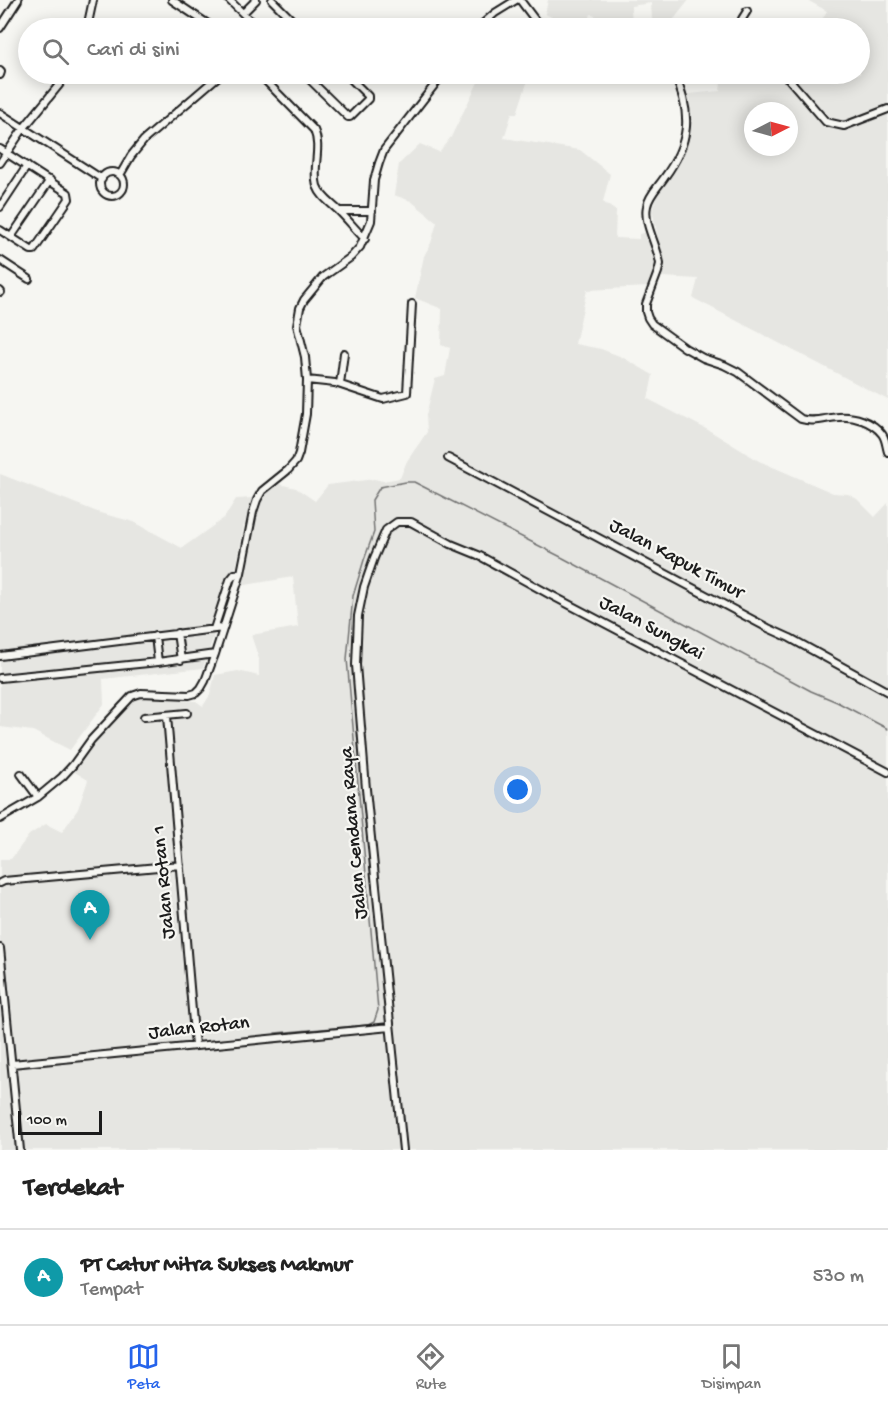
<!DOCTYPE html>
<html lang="id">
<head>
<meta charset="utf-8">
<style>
  body { margin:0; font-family:"Gochi Hand",sans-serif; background:#f2f2f2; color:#222 }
  .compass { position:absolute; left:744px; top:102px; width:54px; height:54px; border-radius:50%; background:#fff; box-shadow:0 3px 15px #0003; rotate:84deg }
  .scale { position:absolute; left:18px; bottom:15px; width:84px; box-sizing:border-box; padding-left:6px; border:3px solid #1c1c1c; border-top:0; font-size:16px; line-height:21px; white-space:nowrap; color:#1c1c1c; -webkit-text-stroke:4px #f6f6f2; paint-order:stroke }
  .you { position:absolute; left:518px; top:790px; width:21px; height:21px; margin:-15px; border:4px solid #fff; border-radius:50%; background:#1a73e8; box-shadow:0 0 0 9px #1a73e833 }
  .badge { display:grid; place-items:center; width:39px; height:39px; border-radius:50%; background:#2563eb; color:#fff; font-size:20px; font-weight:700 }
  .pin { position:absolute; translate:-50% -50px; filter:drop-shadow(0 2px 3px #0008) }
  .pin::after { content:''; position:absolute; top:32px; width:21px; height:18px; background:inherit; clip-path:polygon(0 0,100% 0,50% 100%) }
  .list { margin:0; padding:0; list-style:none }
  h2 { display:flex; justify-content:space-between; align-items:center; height:78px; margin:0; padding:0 24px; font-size:26px }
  h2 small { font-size:20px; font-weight:400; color:#767676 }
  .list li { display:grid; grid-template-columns:39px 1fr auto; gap:18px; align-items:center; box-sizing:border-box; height:96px; padding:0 24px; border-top:2px solid #e0e0e0 }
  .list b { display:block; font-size:22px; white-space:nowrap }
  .list p { margin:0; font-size:20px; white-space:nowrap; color:#767676 }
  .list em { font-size:20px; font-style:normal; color:#767676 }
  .icon { flex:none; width:33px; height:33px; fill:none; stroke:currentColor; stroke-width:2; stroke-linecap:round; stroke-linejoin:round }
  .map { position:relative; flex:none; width:888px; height:1150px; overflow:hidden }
  .search { position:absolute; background:#fff; box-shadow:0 3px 15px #0003; left:18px; right:18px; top:18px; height:66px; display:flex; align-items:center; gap:15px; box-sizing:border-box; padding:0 21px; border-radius:33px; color:#767676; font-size:22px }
  .sheet { height:174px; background:#fff }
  nav { display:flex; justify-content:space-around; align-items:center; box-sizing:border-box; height:84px; border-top:2px solid #e0e0e0; background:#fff; font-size:16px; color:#767676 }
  nav a { display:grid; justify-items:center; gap:3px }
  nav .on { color:#2563eb }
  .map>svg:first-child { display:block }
  .built { fill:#e6e6e2; fill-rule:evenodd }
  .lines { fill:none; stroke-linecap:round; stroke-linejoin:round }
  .stream { stroke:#727271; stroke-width:1.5 }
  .street-casing { stroke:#1c1c1c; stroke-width:10 }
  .street { stroke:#f6f6f2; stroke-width:6 }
  .labels { text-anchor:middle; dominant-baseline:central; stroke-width:4.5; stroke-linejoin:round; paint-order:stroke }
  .street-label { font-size:20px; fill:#1c1c1c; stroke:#f6f6f2 }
</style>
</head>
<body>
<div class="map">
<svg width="888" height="1150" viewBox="0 0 888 1150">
  <rect width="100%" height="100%" fill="#f6f6f2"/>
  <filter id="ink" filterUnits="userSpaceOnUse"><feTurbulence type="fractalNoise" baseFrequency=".0167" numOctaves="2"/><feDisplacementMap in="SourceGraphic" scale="12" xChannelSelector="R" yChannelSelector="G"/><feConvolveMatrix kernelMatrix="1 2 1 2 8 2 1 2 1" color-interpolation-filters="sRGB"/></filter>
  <g filter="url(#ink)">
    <!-- built -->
    <path class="built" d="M548,0H689L671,23L652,20L651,3L631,6L632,28H617L591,14L586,28H577L545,14Z
      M807,0H888V400L693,298L698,279L662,277L663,261L652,210L658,193L684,155L691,122L689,94L720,91L722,76L766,74L786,80L791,74H860V28H817L827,11ZM753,111H789V147H753Z
      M482,74H530L517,113H512L504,138L580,150L610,174L603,202L616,211L615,238L639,239V234L647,232L655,259V270L649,287L587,290L575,344L601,349L622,357L653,375L648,399L710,431L759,461L833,493L848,494L857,499L875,517L888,503V1150H0V859H11L29,835L46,824L62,832L78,809L88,780L73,771L96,738L131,701L140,697L196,701L203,706L210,695L215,675L238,671L259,676V659L251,635L298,627L293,577L240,586L248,557L255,512L265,492L279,484L296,488L315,501L328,485L374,479L383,481L400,478L407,461L427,432L426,415L435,379L445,376L450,348L441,345L442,309L415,298L424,256L431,243L437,222L411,201L394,195L399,164L420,144L439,152L451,137Z
      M0,474L100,513L134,522L182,548L224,518L236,499L253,498L244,525L236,569L203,668L103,679L104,704L70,750L33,731L0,727Z"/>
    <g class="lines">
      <!-- stream -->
      <path class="stream" d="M275,1033L368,1025L374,1022L378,1010L347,659L353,596L364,560L374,532L372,500L380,487L406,482H414L563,558L811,691L837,702L888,729"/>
      <!-- street casing -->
      <g class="street-casing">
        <path id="street" d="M172,0L214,28
          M229,0L258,28
          M272,0L300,28
          M520,0L541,28
          M243,13L256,0
          M0,28L18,0
          M87,28L93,0
          M478,28L495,13L516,0
          M742,28V19L747,11
          M0,71L1,72L0,75
          M259,74L314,130C322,148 312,168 317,186C321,197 331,203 339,211C348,220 356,230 365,239
          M304,74L348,117H350L368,99V96L346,74
          M663,74H674C693,114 690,143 664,178C658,187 649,195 647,206C643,224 658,246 660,264L658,272L646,304V312L648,318L652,324L685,348L703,358L724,365L738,372L801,419C814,423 825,418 839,417C854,416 872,421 882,434C886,439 886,446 888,452
          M779,74L788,78L826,122L844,126L888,109
          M0,113L102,179
          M0,149L68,193L69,199L34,250H31L0,230
          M0,163L23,129L59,85L67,74
          M100 184a12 12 0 1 1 24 0a12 12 0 1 1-24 0Z
          M120,175L131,156L144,140L221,74
          M0,207L27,166
          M339,211H372
          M11,237L50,180
          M0,260L29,279
          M0,291L1,292
          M307,380L335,383L383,399L407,393L412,304
          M340,384L344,353
          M448,458L768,628L790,638L888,692
          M214,629L230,580L235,574L241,573
          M177,633L181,660
          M155,636L158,662
          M0,656L223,628
          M0,678L158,662L215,654
          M167,716L195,1046
          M144,717L187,713
          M21,774L38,797
          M0,819L38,797L62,777L73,765L91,740L132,696L141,693L189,695L196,693L201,688L205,681L215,654L241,573L253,512L257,500L262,491L288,470L296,461L299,453L306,414L307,380L305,357L297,325L300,308L304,300L323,277L351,257L360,247L371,221L374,180L379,163L384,150L443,74
          M0,883L4,881L180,865
          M0,948L20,1150
          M12,1064L390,1027
          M403,1150L366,789L356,665L358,616L364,587L374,558L386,530L397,522H411L451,544L478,555L549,594L888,772"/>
      </g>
      <!-- street -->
      <use href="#street" class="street"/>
    </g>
  </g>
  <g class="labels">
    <!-- street labels -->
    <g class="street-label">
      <text transform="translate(676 560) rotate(28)">Jalan Kapuk Timur</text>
      <text transform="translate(651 629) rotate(28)">Jalan Sungkai</text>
      <text transform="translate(355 833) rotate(-95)">Jalan Cendana Raya</text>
      <text transform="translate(165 882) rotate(-95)">Jalan Rotan 1</text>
      <text transform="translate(199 1029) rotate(-6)">Jalan Rotan</text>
    </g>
  </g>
</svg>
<svg class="compass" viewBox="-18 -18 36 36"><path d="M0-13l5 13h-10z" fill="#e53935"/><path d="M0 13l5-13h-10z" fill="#767676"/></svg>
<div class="scale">100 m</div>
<div class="you"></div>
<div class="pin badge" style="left:90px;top:940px;background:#0f9aa8">A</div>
<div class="search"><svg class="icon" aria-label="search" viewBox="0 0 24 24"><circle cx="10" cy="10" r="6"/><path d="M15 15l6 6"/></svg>Cari di sini</div>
</div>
<section class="sheet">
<h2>Terdekat<small></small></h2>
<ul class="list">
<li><span class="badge" style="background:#0f9aa8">A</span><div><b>PT Catur Mitra Sukses Makmur</b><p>Tempat</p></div><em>530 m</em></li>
</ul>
</section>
<nav>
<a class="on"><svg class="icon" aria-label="map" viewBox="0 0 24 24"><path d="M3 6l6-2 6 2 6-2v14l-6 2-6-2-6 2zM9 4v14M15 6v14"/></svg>Peta</a>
<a><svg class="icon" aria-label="directions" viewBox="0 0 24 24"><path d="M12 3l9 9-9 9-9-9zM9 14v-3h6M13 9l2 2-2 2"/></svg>Rute</a>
<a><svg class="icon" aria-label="saved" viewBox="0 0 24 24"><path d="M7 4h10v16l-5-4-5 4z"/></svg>Disimpan</a>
</nav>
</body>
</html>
